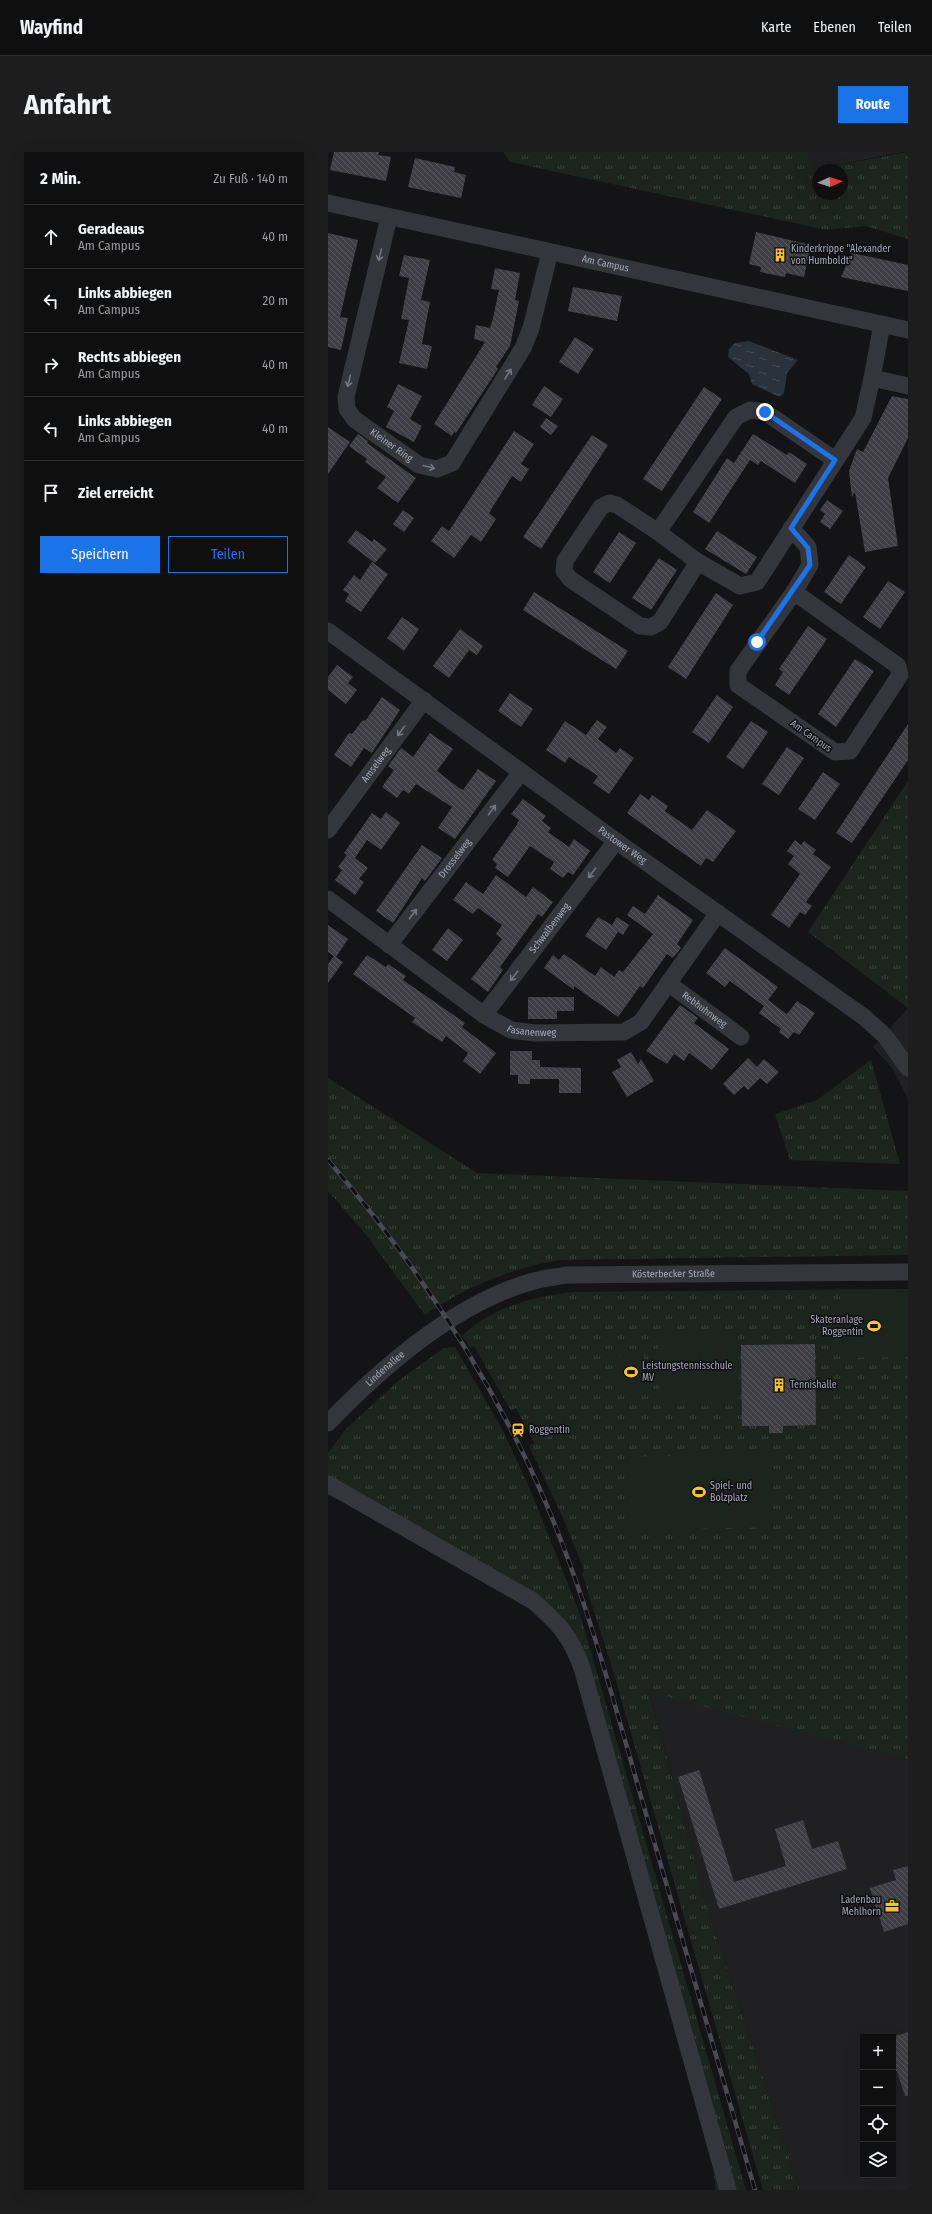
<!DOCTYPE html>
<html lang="de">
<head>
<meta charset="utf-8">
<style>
  body { margin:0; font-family:"Fira Sans Condensed",sans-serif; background:#1d1d1e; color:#f1f3f6 }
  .controls { position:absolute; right:12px; bottom:12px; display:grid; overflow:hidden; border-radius:0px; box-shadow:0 4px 16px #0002 }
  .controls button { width:36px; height:36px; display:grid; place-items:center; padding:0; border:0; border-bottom:1px solid #2f2f30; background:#0f0f10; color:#f1f3f6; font:20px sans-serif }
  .compass { position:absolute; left:484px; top:12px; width:36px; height:36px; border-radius:50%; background:#0f0f10; box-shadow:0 4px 16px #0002; rotate:87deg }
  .stop { position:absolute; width:12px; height:12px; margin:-9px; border:3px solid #1a73e8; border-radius:50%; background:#fff }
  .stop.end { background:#1a73e8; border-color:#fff; box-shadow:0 1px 4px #0008 }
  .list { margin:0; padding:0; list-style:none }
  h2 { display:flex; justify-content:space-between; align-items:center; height:52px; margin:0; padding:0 16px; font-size:17px }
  h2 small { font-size:13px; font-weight:400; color:#9b9c9f }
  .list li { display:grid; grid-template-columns:26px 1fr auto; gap:12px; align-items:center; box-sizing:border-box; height:64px; padding:0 16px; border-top:1px solid #2f2f30 }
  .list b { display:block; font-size:15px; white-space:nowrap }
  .list p { margin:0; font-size:13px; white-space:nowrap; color:#9b9c9f }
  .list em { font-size:13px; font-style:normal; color:#9b9c9f }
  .actions { display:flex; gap:8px; padding:12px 16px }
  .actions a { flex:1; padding:9px 0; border:1px solid #1a73e8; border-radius:0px; text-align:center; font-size:14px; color:#1a73e8 }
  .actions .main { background:#1a73e8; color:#fff }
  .icon { flex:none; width:22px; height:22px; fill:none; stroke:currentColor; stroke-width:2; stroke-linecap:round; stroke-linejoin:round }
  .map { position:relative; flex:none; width:580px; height:2038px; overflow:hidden; border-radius:0px }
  header { display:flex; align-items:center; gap:24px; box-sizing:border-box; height:56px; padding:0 20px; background:#0f0f10; border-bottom:1px solid #2f2f30 }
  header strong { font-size:19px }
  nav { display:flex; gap:22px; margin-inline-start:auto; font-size:14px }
  .intro { display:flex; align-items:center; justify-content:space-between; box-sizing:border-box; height:96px; padding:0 24px }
  h1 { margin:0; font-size:28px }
  .button { padding:10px 18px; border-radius:0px; background:#1a73e8; color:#fff; font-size:14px; font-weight:700 }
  main { display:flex; gap:24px; padding:0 24px }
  aside { flex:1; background:#0f0f10; border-radius:0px; box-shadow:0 4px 16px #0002 }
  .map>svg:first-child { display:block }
  .built { fill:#202023; fill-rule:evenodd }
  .grass { fill:url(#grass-tufts); fill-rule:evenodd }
  .pitch { fill:#1c251d }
  .water { fill:url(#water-ripples) }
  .building { fill:url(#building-back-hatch) }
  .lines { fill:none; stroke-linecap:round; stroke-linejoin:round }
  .street { stroke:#35363c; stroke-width:17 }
  .rail-casing { stroke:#484951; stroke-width:4.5 }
  .rail { stroke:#0f0f11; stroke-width:3; stroke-dasharray:9; stroke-linecap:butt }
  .oneway { stroke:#737580 }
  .route { stroke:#1a73e8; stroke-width:5 }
  .labels { text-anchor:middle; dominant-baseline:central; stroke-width:3; stroke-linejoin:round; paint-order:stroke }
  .poi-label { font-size:10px; fill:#a5a9b8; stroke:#0f0f11; text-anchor:start }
  .street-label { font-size:10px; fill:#a5a9b8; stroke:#0f0f11 }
</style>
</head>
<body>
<header>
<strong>Wayfind</strong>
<nav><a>Karte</a><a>Ebenen</a><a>Teilen</a></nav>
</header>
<div class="intro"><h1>Anfahrt</h1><a class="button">Route</a></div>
<main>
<aside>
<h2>2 Min.<small>Zu Fuß · 140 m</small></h2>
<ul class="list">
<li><svg class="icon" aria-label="ahead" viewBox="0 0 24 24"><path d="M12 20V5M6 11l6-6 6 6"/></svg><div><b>Geradeaus</b><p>Am Campus</p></div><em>40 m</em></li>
<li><svg class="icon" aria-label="left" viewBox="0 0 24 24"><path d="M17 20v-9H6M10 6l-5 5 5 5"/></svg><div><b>Links abbiegen</b><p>Am Campus</p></div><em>20 m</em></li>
<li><svg class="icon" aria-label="right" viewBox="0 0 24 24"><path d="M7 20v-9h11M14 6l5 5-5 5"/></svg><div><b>Rechts abbiegen</b><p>Am Campus</p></div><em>40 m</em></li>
<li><svg class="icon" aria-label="left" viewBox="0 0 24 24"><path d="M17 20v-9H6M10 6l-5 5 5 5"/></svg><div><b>Links abbiegen</b><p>Am Campus</p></div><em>40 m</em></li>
<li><svg class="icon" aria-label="arrive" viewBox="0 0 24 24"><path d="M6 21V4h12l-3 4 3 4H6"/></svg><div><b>Ziel erreicht</b></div></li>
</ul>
<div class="actions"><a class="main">Speichern</a><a>Teilen</a></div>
</aside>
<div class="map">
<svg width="580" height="2038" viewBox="0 0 580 2038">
  <defs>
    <pattern id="grass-tufts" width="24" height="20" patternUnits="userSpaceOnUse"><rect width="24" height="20" fill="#1c251d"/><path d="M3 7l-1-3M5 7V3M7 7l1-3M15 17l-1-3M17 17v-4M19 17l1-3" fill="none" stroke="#3a423c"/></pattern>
    <pattern id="water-ripples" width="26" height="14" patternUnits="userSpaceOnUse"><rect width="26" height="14" fill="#29323b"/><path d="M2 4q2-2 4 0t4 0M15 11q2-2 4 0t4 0" fill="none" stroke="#454d55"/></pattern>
    <pattern id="building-back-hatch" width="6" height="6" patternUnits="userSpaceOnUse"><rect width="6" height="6" fill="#3e3e44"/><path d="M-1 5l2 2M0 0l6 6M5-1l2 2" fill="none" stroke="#57575d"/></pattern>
  </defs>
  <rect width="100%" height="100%" fill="#141416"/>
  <!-- built -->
  <path class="built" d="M479,0H574L483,18Z
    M580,856V947L565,917L545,895Z
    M321,1539L580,1608V2038H472L382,1765ZM535,1885H565V2023H535Z"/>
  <!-- grass -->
  <path class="grass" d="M175,0H479L484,18L580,0V87L538,74L499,78L182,10ZM490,18H514V42H490Z
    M580,629V856L480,780Z
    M543,908L572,1012L462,1008L447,962L489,948Z
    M0,926L149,1021L580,1039V1103L233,1108C183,1116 139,1134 97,1163L35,1079L0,1039Z
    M580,1137V1608L321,1540L382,1765L472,2038H435L283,1512L254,1422L256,1418L235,1366L201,1294L206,1291L188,1256L183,1259L146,1194L142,1196L134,1184C165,1154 205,1145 246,1140Z
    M127,1195L174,1277L201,1335L252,1462L418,2038H388L384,2007L241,1497L221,1470L195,1450L19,1351L0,1343V1301L17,1278L70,1229L116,1196Z"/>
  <!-- pitch -->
  <path class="pitch" d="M512,1143H580V1205L513,1206Z
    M410,1177L411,1253L332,1254L330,1179Z
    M316,1203L317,1237L289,1238L288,1204Z
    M441,1302L443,1375L300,1378L299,1305Z"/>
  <!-- water -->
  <path class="water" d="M421,189L470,208L459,221L456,241L452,245L424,232L421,222L400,205L401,197L407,191Z"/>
  <!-- building -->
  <path class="building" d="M6,0H51L50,3L63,5L58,29L2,18Z
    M87,6L127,15L126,20L138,23L133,46L80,35Z
    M428,80L483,93L476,125L458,121L457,125L432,120L433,115L421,112Z
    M0,81L30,88L12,165L20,166L13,198L0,195Z
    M524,101L580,113V139L513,125Z
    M76,103L102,108L93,148L102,150L94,192L104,194L99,217L71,211L81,168L73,167L81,126L71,124Z
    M167,116L192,121L187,148L191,149L182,194L168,215L170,217L128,281L126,280L124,284L106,272L157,190L146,187L148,173L162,176L165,166L171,138L163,137Z
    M245,135L294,144L289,169L240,159Z
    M247,185L266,197L250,222L231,210Z
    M70,232L94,244L82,267L94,274L86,290L58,275L66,259L59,255Z
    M216,234L235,247L223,265L204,253Z
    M376,235L394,247L334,339L315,327Z
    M564,244L580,247V286L560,326L570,394L537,400L527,340L524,345L521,319L529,297L535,300Z
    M218,266L230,274L223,283L212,275Z
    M0,275L22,290L0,322Z
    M186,279L206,292L193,312L201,317L193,330L184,324L161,361L168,367L153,390L143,383L126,406L103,389L114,374L121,379Z
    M30,282L40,289L39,291L88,326L70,351L49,336L58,325L37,310L39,307L21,294Z
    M425,282L459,303L461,300L479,312L467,331L433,309L430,313L422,308L381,371L365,360L399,306L406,311Z
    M264,283L280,293L213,397L195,385Z
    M499,348L515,359L502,377L492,370L497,362L492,358Z
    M75,358L86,366L76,380L65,372Z
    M28,378L44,390L46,387L59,397L47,411L19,390Z
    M389,379L429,405L418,422L377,397Z
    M291,380L308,391L282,431L265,420Z
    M521,403L538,415L513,452L496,440Z
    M331,406L349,418L323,458L304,446Z
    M44,410L60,422L33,460L17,449L21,442L15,438L26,423L32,428Z
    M560,429L577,440L552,477L535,465Z
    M206,440L300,499L288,517L195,458Z
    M388,441L405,453L358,527L340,515Z
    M74,465L91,477L76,499L59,486Z
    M480,474L499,487L461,543L447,533L455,520L451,517Z
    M132,477L155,494L149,503L141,498L121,526L105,514Z
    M527,507L546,519L508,575L490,562Z
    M9,513L25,525L20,531L29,538L18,552L0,538V525Z
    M182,541L205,557L193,575L170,559Z
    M389,543L405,555L381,591L364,580Z
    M54,545L72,558L44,601L36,596L23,615L6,603L21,581L24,582L34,569L38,568Z
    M269,568L279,575L270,587L288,601L292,596L306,606L281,642L265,631L270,624L241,605L237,611L218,598L237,569L258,583Z
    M423,569L440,580L415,617L398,605Z
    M580,572V608L524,691L508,681Z
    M102,581L125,597L109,619L131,636L135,638L150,617L168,629L127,687L110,676L124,655L88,632L81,642L75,638L69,646L54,635L66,618L60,614L73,596L85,605Z
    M459,595L476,606L451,643L434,632Z
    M495,620L512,632L487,668L470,657Z
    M312,642L321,648L324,643L340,654L337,659L364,678L379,658L408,679L385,710L378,706L373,714L299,661Z
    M195,647L218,664L214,669L223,676L220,680L241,695L246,687L262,699L245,723L240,720L235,726L222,717L226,710L202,694L180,725L167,716L169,712L164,708L188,674L191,668L183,662Z
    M58,660L72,671L53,698L39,688L27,706L40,716L31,727L36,730L27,743L7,728L14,718L10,715L19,703L16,701L44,661L53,667Z
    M467,688L473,693L476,689L488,698L485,702L503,715L478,750L484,754L477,763L472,760L461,776L443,763L472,722L460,712L466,704L459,699Z
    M94,693L114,706L97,729L94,726L65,771L48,759Z
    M168,723L198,745L205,735L225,750L214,765L210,762L206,768L172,815L175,818L160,840L143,827L174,787L168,782L174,773L150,756L145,762L125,748L138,730L155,742Z
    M330,743L365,768L349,792L353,796L345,806L339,802L315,836L312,834L290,865L246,834V838L216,816L225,803L231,808L236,802L267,824L273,815L286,825L291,818L295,820L325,782L299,763L305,754L317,762Z
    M270,765L284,773L289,765L301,773L295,783L290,780L278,798L257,784Z
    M0,773L20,787L8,805L15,810L0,831V812L6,804L0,800Z
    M120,776L135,788L119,809L104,798Z
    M397,796L450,835L440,848L459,862L469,849L487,861L471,883L466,880L460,887L451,880L453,877L431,861L436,854L402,829L397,835L378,821Z
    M39,803L58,815L60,812L78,824L75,828L137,871L134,875L168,901L152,922L135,909L140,901L118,884L114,890L84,870L87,866L25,822Z
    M200,845H246V859H229V867H200Z
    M352,853L370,866L366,871L401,897L384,918L361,901L356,909L346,902L339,912L318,899Z
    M182,899H204V908H212V915L253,916V941H231V927H202V932H190V923H182Z
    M303,900L310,912L313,907L326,929L299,945L284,920L293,915L289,908Z
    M420,906L429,915L436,907L451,920L439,932L432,926L420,938L416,934L406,943L395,932Z
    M487,1192L488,1273L455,1274V1281H441V1274H414L413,1193Z
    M371,1618L406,1730L458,1714L447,1677L475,1668L484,1697L510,1689L519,1717L391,1757L350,1625Z
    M580,1714V1772L556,1780L542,1736L568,1728L565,1718Z
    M580,1880V1944H577L569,1919L565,1920V1885Z"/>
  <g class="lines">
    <!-- street -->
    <g class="street">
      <path id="s1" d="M0,51L580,178"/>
      <path id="s2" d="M61,65L18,245L19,257L26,267L91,313L109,317L124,311L195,196L203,176L222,100"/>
      <path d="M544,226L554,172"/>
      <path d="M507,308L437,260L422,258L408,265L330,380L370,410L412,434L429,430L535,266L544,226L580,234"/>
      <path d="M463,376L480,395L482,413L466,440L570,514L572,523L522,599L507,600L410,533V519L466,440"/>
      <path d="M330,380L289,353L281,351L273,355L237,409L236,419L242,427L312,474L323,475L332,470L370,410"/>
      <path id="s3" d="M0,479L288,689L536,865L557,884L580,916"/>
      <path id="s4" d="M0,678L96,548"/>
      <path id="s5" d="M0,747L156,863L183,878L207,881L296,880L313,870L390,761"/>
      <path id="s6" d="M61,793L193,620"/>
      <path id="s7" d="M340,831L413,885"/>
      <path id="s8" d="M156,863L288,689"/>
      <path id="s9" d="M0,1271C55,1214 128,1150 206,1129C217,1126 228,1125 239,1123L580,1120"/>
      <path d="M0,1332L205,1449C231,1472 242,1483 254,1516L400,2038"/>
    </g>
    <!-- rail casing -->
    <g class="rail-casing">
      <path id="rail" d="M0,1008C76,1097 142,1194 194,1299C248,1408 279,1525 312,1641C350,1773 389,1906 427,2038"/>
    </g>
    <!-- rail -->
    <use href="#rail" class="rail"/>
  </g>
  <!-- one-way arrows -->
  <defs><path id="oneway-shaft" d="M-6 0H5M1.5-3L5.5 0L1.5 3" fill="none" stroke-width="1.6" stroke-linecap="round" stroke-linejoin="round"/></defs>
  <g class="oneway">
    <use href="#oneway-shaft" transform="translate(52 103) rotate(104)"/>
    <use href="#oneway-shaft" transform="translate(180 222) rotate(-58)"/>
    <use href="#oneway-shaft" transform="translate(21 229) rotate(104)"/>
    <use href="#oneway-shaft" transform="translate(101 315) rotate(15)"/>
    <use href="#oneway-shaft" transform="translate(73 579) rotate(126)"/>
    <use href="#oneway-shaft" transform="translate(164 658) rotate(-53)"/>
    <use href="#oneway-shaft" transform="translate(264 721) rotate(127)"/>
    <use href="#oneway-shaft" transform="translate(85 762) rotate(-53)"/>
    <use href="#oneway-shaft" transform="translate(186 824) rotate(127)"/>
  </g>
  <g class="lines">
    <!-- route -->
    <path class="route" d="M429,490L482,413L480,396L463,376L507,308L437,260"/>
  </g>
  <!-- icons -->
  <defs>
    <g id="building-bare" transform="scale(1.08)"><path d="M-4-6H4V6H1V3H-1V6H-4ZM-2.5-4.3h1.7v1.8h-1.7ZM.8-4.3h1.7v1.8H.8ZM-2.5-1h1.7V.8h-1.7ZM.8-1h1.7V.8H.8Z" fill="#ffc223" stroke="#0f0f11" stroke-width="2.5" paint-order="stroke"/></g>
    <g id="stadium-bare" transform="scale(1.08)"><path d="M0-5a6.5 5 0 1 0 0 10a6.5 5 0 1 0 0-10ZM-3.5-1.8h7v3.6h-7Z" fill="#ffc223" stroke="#0f0f11" stroke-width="2.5" paint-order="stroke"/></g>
    <g id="station-bare" transform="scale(1.08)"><path d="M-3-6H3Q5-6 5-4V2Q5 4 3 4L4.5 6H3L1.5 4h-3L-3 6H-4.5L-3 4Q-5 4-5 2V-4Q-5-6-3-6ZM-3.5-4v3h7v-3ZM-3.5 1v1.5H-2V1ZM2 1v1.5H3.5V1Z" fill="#ffc223" stroke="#0f0f11" stroke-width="2.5" paint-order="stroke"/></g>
    <g id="office-bare" transform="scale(1.08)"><path d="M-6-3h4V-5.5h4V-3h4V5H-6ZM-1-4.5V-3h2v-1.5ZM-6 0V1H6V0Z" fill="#ffc223" stroke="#0f0f11" stroke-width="2.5" paint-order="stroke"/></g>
  </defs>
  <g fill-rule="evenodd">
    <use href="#building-bare" x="452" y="103"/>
    <use href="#stadium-bare" x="546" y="1174"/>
    <use href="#stadium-bare" x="303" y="1220"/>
    <use href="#building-bare" x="451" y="1233"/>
    <use href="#station-bare" x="190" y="1278"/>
    <use href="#stadium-bare" x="371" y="1340"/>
    <use href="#office-bare" x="564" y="1754"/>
  </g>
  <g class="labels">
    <!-- poi labels -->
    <g class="poi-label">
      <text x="463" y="97">Kinderkrippe "Alexander<tspan x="463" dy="12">von Humboldt"</tspan></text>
      <text x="535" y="1168" text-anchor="end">Skateranlage<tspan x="535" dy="12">Roggentin</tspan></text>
      <text x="314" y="1214">Leistungstennisschule<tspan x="314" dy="12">MV</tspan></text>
      <text x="462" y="1233">Tennishalle</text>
      <text x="201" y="1278">Roggentin</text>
      <text x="382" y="1334">Spiel- und<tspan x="382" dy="12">Bolzplatz</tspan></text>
      <text x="553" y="1748" text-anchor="end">Ladenbau<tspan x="553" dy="12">Mehlhorn</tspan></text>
    </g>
    <!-- street labels -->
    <g class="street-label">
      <text stroke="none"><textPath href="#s1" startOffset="284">Am Campus</textPath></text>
      <text stroke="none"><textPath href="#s2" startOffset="255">Kleiner Ring</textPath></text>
      <text transform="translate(483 584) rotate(35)">Am Campus</text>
      <text stroke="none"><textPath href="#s4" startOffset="81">Amselweg</textPath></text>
      <text stroke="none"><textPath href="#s3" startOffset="364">Pastower Weg</textPath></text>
      <text stroke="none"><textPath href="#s6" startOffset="109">Drosselweg</textPath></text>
      <text stroke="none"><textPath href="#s8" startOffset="109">Schwalbenweg</textPath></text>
      <text stroke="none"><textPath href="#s7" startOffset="45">Rebhuhnweg</textPath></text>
      <text stroke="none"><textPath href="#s5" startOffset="246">Fasanenweg</textPath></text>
      <text stroke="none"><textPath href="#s9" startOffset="393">Kösterbecker Straße</textPath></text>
      <text stroke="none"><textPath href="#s9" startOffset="79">Lindenallee</textPath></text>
    </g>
  </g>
</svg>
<div class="controls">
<button>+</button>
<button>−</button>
<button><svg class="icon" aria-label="locate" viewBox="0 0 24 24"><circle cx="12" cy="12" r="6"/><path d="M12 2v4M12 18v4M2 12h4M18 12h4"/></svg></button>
<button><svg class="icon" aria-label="layers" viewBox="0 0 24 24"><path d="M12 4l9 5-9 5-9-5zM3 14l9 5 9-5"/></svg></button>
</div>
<svg class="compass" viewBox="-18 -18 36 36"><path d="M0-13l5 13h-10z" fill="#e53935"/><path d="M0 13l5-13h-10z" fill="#9b9c9f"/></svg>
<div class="stop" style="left:429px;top:490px"></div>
<div class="stop end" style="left:437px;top:260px"></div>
</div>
</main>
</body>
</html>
